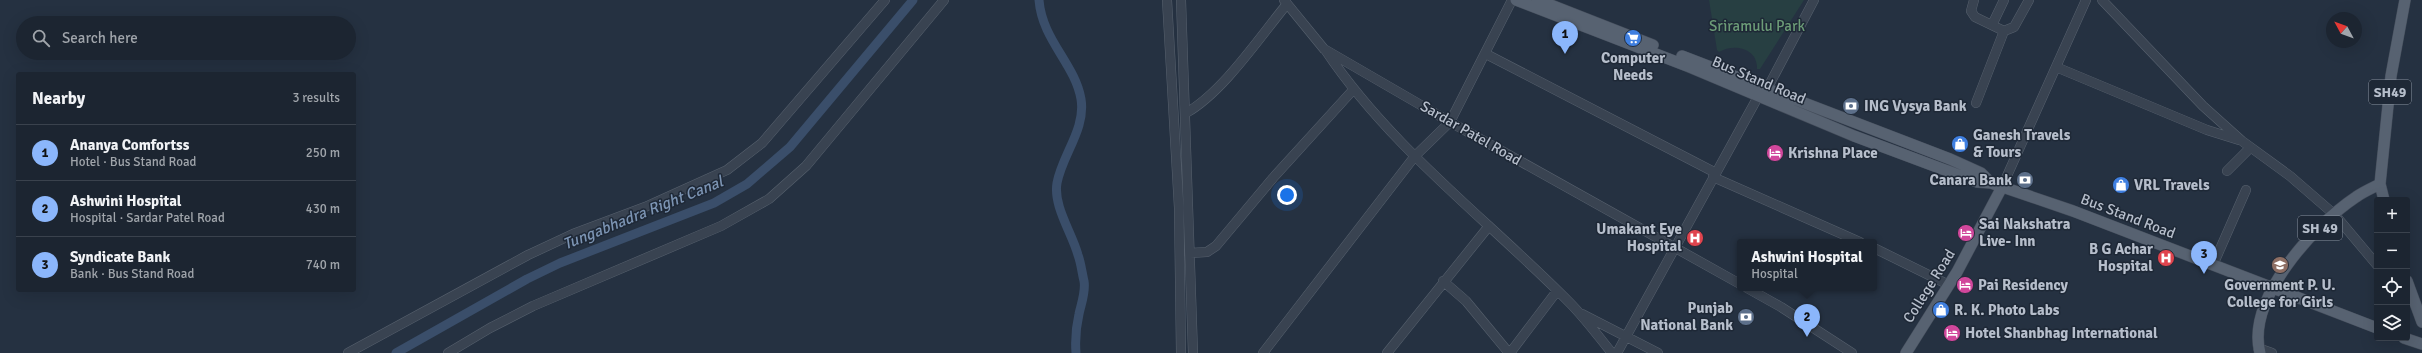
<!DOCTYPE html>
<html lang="en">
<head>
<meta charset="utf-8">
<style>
  body { margin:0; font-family:Signika,sans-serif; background:#252d39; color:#f1f3f6 }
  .controls { position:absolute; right:12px; bottom:12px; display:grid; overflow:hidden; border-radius:4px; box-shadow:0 4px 16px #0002 }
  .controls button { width:36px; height:36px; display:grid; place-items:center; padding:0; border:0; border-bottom:1px solid #3a424d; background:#1c2531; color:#f1f3f6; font:20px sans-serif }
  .compass { position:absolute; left:2326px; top:12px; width:36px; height:36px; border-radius:50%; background:#1c2531; box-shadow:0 4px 16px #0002; rotate:311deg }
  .you { position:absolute; left:1287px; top:195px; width:14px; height:14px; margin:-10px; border:3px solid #fff; border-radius:50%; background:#1a73e8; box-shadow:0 0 0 6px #1a73e833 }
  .badge { display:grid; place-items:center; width:26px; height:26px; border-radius:50%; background:#8bb6fb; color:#111; font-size:13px; font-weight:700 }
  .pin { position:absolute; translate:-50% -33px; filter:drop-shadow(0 1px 2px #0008) }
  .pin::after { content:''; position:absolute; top:21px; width:14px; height:12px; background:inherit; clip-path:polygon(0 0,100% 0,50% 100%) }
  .popup { position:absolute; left:1737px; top:239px; width:140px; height:52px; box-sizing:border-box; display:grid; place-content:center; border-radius:4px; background:#1c2531; filter:drop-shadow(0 1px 3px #0005); font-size:13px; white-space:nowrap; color:#a0a5ab }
  .popup b { font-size:15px; color:#f1f3f6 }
  .popup::after { content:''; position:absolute; left:50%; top:100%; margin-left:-8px; border:8px solid transparent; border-top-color:#1c2531 }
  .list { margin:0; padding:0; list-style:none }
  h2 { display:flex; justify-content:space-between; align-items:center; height:52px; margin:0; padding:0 16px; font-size:17px }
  h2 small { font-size:13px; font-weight:400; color:#a0a5ab }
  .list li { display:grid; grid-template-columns:26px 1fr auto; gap:12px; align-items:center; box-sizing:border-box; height:56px; padding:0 16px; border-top:1px solid #3a424d }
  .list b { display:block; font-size:15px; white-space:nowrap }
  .list p { margin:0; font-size:13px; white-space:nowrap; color:#a0a5ab }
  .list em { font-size:13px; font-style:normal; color:#a0a5ab }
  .icon { flex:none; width:22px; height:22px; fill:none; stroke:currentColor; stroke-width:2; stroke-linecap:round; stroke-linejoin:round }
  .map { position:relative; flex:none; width:2422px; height:353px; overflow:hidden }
  .search { position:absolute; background:#1c2531; box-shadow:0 4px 16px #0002; left:16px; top:16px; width:340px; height:44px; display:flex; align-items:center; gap:10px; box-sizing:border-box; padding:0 14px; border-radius:22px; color:#a0a5ab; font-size:15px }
  .panel { position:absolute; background:#1c2531; box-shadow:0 4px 16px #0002; left:16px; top:72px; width:340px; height:220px; border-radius:4px }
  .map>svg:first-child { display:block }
  .green { fill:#273f42 }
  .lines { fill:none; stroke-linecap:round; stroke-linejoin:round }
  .canal { stroke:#3a4e6a; stroke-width:9 }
  .minor-casing { stroke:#57616e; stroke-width:10 }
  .major-casing { stroke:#434c5a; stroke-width:12 }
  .minor { stroke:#394351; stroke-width:9 }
  .major { stroke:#576271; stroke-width:11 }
  .labels { text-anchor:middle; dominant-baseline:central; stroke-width:3; stroke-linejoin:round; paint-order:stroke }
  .shield { fill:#1e2836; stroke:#88919e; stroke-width:1 }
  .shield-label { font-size:14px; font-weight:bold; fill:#b6becb }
  .park-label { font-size:15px; fill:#6c9c77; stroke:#1e2836 }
  .poi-label { font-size:15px; font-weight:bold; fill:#b6becb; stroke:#1e2836; text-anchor:start }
  .street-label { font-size:15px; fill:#b6becb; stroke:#1e2836 }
  .water-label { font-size:16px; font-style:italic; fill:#7c94b3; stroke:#1e2836 }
</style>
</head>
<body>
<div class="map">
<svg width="2422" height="353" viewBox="0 0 2422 353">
  <rect width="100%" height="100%" fill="#253141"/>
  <!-- green -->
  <path class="green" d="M1709,0H1804L1760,69H1757C1758,48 1734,43 1719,52L1717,50Z"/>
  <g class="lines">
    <!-- canal -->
    <path class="canal" d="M1039,0C1042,40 1075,64 1081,99C1086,129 1062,155 1057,183C1053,206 1072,233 1078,255C1081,263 1082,273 1084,281C1086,292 1081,304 1079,314C1076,327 1075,340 1076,353
      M396,353L527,279L560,263L714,203L747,184L790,147L913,0"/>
    <!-- minor casing -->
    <g class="minor-casing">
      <path id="minor" d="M1167,0L1179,208L1181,353
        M1181,0L1193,353
        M1284,0L1324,49L1450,122L1740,284
        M1974,0L1971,11L1975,17L2004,31L2014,27L2029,0
        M2102,0L2203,106L2242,141L2290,176L2335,215L2377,265
        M1992,25L2004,0
        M1326,51C1391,148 1488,220 1569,302C1585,318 1598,336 1612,353
        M1486,54L1716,173
        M2056,67L2207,130L2239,140
        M1976,103L2004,31
        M1186,113C1223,92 1259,38 1287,4
        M2227,171L2250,148
        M1713,177L1860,242
        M2002,187L2086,0
        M1874,248L1949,285
        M1190,253L1207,252L1216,246L1273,178L1353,90
        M2213,265L2246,190
        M1443,281L1466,301L1509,353
        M1747,288L1781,307L1852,353
        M1582,314L1658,353
        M2258,348L2272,353
        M348,353L528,255L573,234L645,207L727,170L762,143L885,0
        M448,353L490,328L533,306L721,226L769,199L806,166L944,0
        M1263,353L1415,156L1450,122L1512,0
        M1387,353L1489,226
        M1510,353L1557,291
        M1617,353L1759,95L1767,89L1814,0"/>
    </g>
    <!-- major casing -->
    <g class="major-casing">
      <path id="major" d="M1516,0L1687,66L1854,136L1977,182L1991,183L2073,211L2377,328
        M1538,0L1653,45
        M1682,56L1950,159L1981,173L1991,183
        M2384,200L2380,184L2391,76L2405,0
        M2407,281L2422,322
        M2404,338L2422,344
        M1906,353L1957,272L2002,187
        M2260,353C2246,299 2314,225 2356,197C2363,192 2372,188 2380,184"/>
    </g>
    <!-- minor -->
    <use href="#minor" class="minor"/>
    <!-- major -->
    <use href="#major" class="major"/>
  </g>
  <!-- icons -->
  <defs>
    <g id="supermarket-disc" transform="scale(0.9)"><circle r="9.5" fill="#3f7fe0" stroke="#1e2836"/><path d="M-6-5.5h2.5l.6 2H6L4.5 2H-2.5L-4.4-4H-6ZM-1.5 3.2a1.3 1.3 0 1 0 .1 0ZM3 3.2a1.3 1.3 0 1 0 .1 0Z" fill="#fff"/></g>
    <g id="bank-disc" transform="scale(0.9)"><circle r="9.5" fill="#5c6f8a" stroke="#1e2836"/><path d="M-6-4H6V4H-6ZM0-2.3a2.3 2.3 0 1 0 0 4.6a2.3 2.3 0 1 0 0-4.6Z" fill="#fff"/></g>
    <g id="shop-disc" transform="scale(0.9)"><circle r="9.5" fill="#3f7fe0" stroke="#1e2836"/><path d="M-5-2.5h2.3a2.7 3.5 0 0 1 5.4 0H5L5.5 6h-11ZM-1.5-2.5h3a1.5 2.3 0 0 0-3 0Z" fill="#fff"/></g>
    <g id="hotel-disc" transform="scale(0.9)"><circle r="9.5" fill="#d1479c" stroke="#1e2836"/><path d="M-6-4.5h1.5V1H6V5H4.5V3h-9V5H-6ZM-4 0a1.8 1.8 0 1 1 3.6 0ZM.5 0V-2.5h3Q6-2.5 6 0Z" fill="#fff"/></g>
    <g id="hospital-disc" transform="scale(0.9)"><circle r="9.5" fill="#e0444e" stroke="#1e2836"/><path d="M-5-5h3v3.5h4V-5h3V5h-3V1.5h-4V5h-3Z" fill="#fff"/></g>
    <g id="university-disc" transform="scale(0.9)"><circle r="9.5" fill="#8d6e63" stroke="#1e2836"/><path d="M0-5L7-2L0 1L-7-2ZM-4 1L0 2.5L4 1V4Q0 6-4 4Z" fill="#fff"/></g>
  </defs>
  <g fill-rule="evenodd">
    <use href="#supermarket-disc" x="1633" y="38"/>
    <use href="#bank-disc" x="1851" y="106"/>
    <use href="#shop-disc" x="1960" y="144"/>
    <use href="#hotel-disc" x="1775" y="153"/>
    <use href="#bank-disc" x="2025" y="180"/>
    <use href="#shop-disc" x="2121" y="185"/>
    <use href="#hotel-disc" x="1966" y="233"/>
    <use href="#hospital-disc" x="1695" y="238"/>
    <use href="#hospital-disc" x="2166" y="258"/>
    <use href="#university-disc" x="2280" y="265"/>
    <use href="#hotel-disc" x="1965" y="285"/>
    <use href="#shop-disc" x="1941" y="310"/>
    <use href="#bank-disc" x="1746" y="317"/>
    <use href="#hotel-disc" x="1952" y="333"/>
  </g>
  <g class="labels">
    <!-- shield labels -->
    <g class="shield">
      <rect x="2369" y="80" width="42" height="24" rx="3"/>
      <rect x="2298" y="216" width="44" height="24" rx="3"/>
    </g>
    <g class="shield-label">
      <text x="2390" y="92">SH49</text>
      <text x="2320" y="228">SH 49</text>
    </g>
    <!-- park labels -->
    <g class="park-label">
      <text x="1757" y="26">Sriramulu Park</text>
    </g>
    <!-- poi labels -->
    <g class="poi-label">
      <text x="1633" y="58" text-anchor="middle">Computer<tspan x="1633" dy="17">Needs</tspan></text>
      <text x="1864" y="106">ING Vysya Bank</text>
      <text x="1973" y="135">Ganesh Travels<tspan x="1973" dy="17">&amp; Tours</tspan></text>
      <text x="1788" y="153">Krishna Place</text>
      <text x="2012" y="180" text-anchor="end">Canara Bank</text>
      <text x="2134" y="185">VRL Travels</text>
      <text x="1979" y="224">Sai Nakshatra<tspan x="1979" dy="17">Live- Inn</tspan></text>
      <text x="1682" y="229" text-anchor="end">Umakant Eye<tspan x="1682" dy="17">Hospital</tspan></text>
      <text x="2153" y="249" text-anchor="end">B G Achar<tspan x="2153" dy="17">Hospital</tspan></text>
      <text x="1978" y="285">Pai Residency</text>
      <text x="2280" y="285" text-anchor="middle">Government P. U.<tspan x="2280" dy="17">College for Girls</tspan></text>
      <text x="1733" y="308" text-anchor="end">Punjab<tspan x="1733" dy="17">National Bank</tspan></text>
      <text x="1954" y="310">R. K. Photo Labs</text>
      <text x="1965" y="333">Hotel Shanbhag International</text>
    </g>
    <!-- street labels -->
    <g class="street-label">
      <text transform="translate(1759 80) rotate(23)">Bus Stand Road</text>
      <text transform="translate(1471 133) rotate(30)">Sardar Patel Road</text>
      <text transform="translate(2128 216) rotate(21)">Bus Stand Road</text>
      <text transform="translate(1929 286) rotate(-58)">College Road</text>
    </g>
    <!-- water labels -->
    <g class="water-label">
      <text transform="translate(643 213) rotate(-22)">Tungabhadra Right Canal</text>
    </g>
  </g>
</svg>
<div class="controls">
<button>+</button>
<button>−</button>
<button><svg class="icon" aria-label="locate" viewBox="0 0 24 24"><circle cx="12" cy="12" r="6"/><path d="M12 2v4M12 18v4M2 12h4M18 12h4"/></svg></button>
<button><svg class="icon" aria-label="layers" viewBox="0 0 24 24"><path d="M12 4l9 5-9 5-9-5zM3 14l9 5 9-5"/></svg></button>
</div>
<svg class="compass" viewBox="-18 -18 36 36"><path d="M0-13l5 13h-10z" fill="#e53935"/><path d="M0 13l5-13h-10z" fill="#a0a5ab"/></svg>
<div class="you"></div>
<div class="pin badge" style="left:1565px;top:54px">1</div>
<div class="pin badge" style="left:1807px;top:337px">2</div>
<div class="popup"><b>Ashwini Hospital</b>Hospital</div>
<div class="pin badge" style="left:2204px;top:274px">3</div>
<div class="search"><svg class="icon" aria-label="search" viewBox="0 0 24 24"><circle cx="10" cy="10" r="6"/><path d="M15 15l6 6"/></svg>Search here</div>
<section class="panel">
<h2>Nearby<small>3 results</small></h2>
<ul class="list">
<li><span class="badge">1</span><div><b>Ananya Comfortss</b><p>Hotel · Bus Stand Road</p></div><em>250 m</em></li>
<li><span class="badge">2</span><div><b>Ashwini Hospital</b><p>Hospital · Sardar Patel Road</p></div><em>430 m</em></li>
<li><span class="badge">3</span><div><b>Syndicate Bank</b><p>Bank · Bus Stand Road</p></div><em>740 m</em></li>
</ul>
</section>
</div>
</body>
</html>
